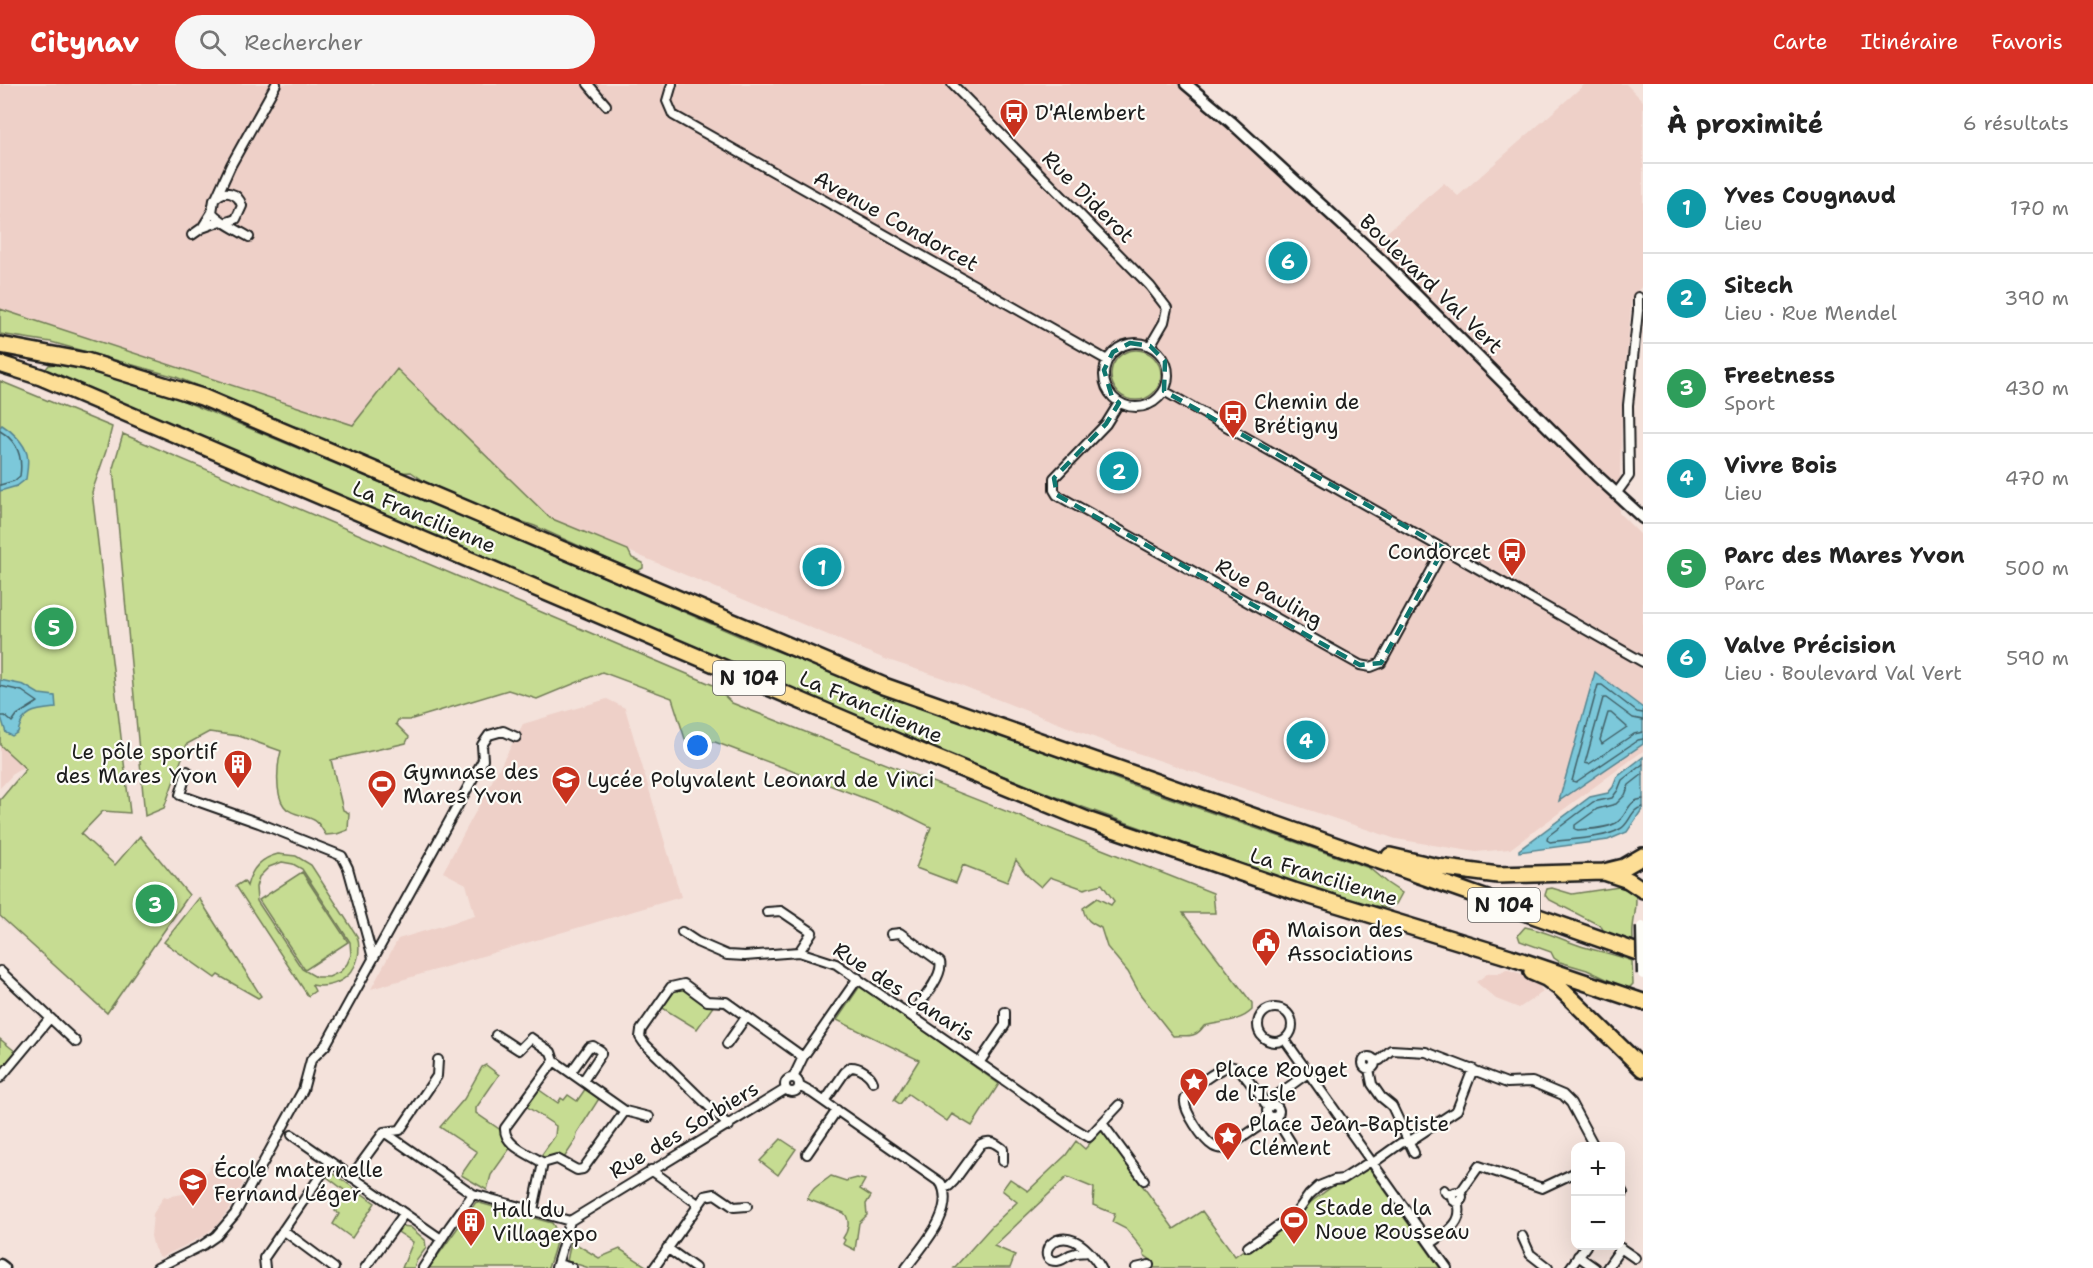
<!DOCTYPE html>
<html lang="fr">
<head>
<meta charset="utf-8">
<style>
  body { margin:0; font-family:"Shantell Sans",sans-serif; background:#f6f6f6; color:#222 }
  .controls { position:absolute; right:18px; bottom:18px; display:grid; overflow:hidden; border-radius:12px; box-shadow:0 6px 24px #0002 }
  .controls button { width:54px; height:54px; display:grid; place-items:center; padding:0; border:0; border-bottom:2px solid #e0e0e0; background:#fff; color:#222; font:30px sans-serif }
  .you { position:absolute; left:698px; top:662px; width:21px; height:21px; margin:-15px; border:4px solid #fff; border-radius:50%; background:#1a73e8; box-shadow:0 0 0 9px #1a73e833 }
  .badge { display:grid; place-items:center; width:39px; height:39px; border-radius:50%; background:#d93025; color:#fff; font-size:20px; font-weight:700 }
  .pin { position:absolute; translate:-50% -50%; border:3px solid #fff; box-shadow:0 2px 6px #0006 }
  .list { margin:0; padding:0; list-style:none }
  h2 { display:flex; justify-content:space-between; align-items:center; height:78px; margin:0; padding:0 24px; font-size:26px }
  h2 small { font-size:20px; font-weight:400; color:#767676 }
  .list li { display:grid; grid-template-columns:39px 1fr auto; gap:18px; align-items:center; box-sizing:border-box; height:90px; padding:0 24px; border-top:2px solid #e0e0e0 }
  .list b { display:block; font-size:22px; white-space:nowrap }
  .list p { margin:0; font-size:20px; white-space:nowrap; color:#767676 }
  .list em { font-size:20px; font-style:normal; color:#767676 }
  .icon { flex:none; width:33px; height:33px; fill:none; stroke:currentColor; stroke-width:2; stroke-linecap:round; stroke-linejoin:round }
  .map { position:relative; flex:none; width:1643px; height:1184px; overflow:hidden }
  header { display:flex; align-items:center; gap:36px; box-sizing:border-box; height:84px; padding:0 30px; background:#d93025; color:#fff }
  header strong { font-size:28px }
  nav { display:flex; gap:33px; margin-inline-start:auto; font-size:21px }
  .search { width:420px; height:54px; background:#f6f6f6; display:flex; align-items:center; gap:15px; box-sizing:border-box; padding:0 21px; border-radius:33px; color:#767676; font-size:22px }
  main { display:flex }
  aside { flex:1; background:#fff }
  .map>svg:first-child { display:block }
  .built { fill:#eed0c8 }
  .green { fill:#c6dc92; stroke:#717c57; stroke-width:1.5; fill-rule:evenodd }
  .water { fill:#7bc8da; stroke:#55838e; stroke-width:1.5 }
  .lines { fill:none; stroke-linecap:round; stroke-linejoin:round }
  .shore { stroke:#426168; stroke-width:1.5 }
  .street-casing { stroke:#1c1c1c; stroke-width:12 }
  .secondary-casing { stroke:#1c1c1c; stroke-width:15 }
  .highway-casing { stroke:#1c1c1c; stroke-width:20 }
  .street { stroke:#fdfcf7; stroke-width:8 }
  .secondary { stroke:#fdfcf7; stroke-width:10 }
  .highway { stroke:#fdde96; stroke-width:15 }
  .secondary-bridge-casing { stroke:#1c1c1c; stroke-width:15; stroke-linecap:butt }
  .secondary-bridge { stroke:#fdfcf7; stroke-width:10 }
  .marked { fill:none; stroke:#0f766e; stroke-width:4.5; stroke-dasharray:12 8; stroke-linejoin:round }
  .labels { text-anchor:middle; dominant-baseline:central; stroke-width:4.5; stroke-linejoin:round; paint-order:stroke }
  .shield { fill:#fdfcf7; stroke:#605f5e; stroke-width:1.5 }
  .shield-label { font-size:20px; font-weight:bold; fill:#1c1c1c }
  .poi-label { font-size:21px; fill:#1c1c1c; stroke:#fdfcf7; text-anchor:start }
  .street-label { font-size:21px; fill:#1c1c1c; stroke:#fdfcf7 }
</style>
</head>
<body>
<header>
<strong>Citynav</strong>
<div class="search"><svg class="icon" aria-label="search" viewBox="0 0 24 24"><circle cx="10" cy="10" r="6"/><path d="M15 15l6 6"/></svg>Rechercher</div>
<nav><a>Carte</a><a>Itinéraire</a><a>Favoris</a></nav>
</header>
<main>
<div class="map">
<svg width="1643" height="1184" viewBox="0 0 1643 1184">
  <rect width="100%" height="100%" fill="#f4e2db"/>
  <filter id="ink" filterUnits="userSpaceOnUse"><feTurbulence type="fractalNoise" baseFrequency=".0167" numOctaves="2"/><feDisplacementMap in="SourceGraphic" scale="12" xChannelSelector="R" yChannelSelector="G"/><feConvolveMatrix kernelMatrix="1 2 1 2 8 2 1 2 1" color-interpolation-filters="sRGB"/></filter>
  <g filter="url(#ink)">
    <!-- built -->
    <path class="built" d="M0,0H1178L1206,20L1365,167L1444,99L1458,112L1585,0H1626L1643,17V201L1632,213L1622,321L1619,429L1643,453V667L1510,765L1476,768L1396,755L1119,663L943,594L885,575L550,434L397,285L353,341L0,225Z
      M607,615L625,624L681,813L371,905L398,855L475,832L466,800L443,788L523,640Z
      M0,654L29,680L14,689L0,704Z
      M1506,885L1535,894L1543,908L1519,924L1496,915L1476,898L1487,890L1500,889Z
      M213,1078L243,1099L234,1118L218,1140L204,1152L162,1173L159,1172L154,1164L151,1152L153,1130L164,1112L167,1113L193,1108Z"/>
    <!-- green -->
    <path class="green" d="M0,225L353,341L397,285L550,434L628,466L632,474L643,479V484L638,487L628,484L535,442L461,417L440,408L411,388L391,389L385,380L366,375L326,360L303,344L272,338L257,327L176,293L51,258L0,250Z
      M1111 291a25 25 0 1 1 50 0a25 25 0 1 1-50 0Z
      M61,279L148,302L528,460L755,559L1127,699L1369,784L1387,799L1402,809L1396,820L1388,824L1346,817L1077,721L933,664L43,289L49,281Z
      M0,297L112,343L106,367L92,408L130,729L103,727L81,750L115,781L140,752L189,811L107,929L0,832V716L26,685L0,661Z
      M123,350L713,601L732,619L1213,809L1215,829H1183L1252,919V926C1241,938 1219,938 1204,942C1195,955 1187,951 1173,952L1140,910L1128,888L1107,863L1101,844C1091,839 1085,836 1083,824L1097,814L1111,821L1114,817L1102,800L1084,805L1050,793L1041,803L1028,792L1016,776L1007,798L963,781L956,799L916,784L931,743L901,728L715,658H686L672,614L602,588L537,615L508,606L409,636H398L396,640L409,653L406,659L331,676L343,726L349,729L348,746L337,750L326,751C322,746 320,739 314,736C306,731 290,731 284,722C275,710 277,681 281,667L239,652L209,648L187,660L164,724L145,732L113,384Z
      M278,770L296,772L311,781L357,852C366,882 342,907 312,901L315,907L308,912L236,802L244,797L247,802C251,785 261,774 278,770ZM282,778L293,780L302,785L350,858L351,871L347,880L340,888L329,893H316L302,885L257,817L256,803L259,793L269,783Z
      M302,788L348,858L305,886L259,816Z
      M1619,803L1635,808C1639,824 1631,838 1633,855L1630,858L1604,848L1601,842L1548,815L1545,811L1547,805L1552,804L1572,810Z
      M199,814L261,912L258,914L218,891L215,894L164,858Z
      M1525,843C1543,846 1560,855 1578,861C1596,867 1614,870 1632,877L1633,900L1628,905L1587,886L1560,878L1554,874L1551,868L1520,857L1518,851Z
      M860,902L999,1000L972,1042L952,1030L947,1037L908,1010L900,1020L894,1016L919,976L837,936Z
      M677,903C691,905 700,918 714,921L697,945L661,923L672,906Z
      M0,955L16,968L0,987Z
      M486,981L499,991L476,1024V1029L505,1049L513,1060L491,1091L487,1106L461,1091L477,1068L440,1043L464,1015L482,983Z
      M588,1001L602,1010L577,1049L576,1056L562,1077L538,1076L555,1052L556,1042L523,1020L535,1003L558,1019L561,1014L564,1016L568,1011L577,1017Z
      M1102,1046L1174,1145L1202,1127L1235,1172L1343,1095L1369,1084L1440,1184H1154L1149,1181L1151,1176L1144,1171V1167L1126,1145L1112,1138L1115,1130L1093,1121L1094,1104L1067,1093L994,1162L1015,1171L1010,1184H954L991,1143L1017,1118L1002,1106L1010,1095L1028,1107L1066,1071L1076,1057L1085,1065Z
      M781,1055L796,1065L778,1091L760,1077Z
      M334,1090L375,1119L352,1154L333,1140L339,1130L335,1127L348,1109L327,1093L328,1091Z
      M831,1092L846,1097L857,1094L865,1096L860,1105L871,1112L866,1120L867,1131L859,1139L855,1166L843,1160L845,1156L843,1154C848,1147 851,1136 844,1129L807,1115C814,1101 820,1101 831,1092Z
      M476,1118L552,1139C562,1152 552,1170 548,1184H429Z
      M402,1142L410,1143L425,1156L426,1164L417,1176L414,1184H402L413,1158L398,1148Z
      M571,1157L599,1174L620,1165L649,1184H589L567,1177Z"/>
    <!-- water -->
    <path class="water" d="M2,341C12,347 24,359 27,370C29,378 27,388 26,395L17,402L0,407V343Z
      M1595,588L1643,624V660L1559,717Z
      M0,596L24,601L39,610L55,612L56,624C36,626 23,626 18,648L12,652L6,649L0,630Z
      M1643,673V724L1627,748L1608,756L1519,768V766L1590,713L1608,709L1613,703L1617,693Z"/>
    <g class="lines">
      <!-- shore -->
      <path class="shore" d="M0,347C17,357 23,373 20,392L14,397L0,401
        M0,602L22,607L38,618L17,631L12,638L5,632H0
        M1608,629H1611L1627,643L1602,660L1600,656Z
        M1643,629L1637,628L1602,601H1598L1572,697L1576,698L1638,656L1643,655
        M1643,636L1633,634L1606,614H1603L1585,679L1589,680L1634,650L1643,648
        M1643,680L1622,696L1618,706L1612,714L1593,718L1548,752L1547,756L1550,758C1570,755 1603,755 1620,745C1630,740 1631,724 1643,723
        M1643,690L1629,701L1625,711L1616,720L1597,725L1575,741V745L1578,746C1590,745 1605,745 1616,739C1628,733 1626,716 1643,715"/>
      <!-- street casing -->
      <g class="street-casing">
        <path id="street" d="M588,0L606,21
          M672,0L667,17L673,31L1107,276
          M952,0L1150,202L1167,224L1164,238L1150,262
          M217,112L231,81L276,0
          M212,128C218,137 238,146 249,153
          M202,144L212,128L214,116C224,104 238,108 242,122L236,135L227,138
          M192,151L202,144L221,137
          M1104 291a32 32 0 1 1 64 0a32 32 0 1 1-64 0Z
          M1164,307L1643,578
          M1119,319L1106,340L1054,394V406L1057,411L1360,581L1371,583L1381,579L1444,464
          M1616,410L1629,392L1628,321L1638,227V213
          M187,687L180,711L259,739L342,772L348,784L373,874
          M767,828L781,827L812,848L799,868
          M682,848L697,858L727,871L745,872L799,868L836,880L1072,1043L1089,1053L1119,1021
          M891,850L900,849L940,878C944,892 920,919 911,931
          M0,887L76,958
          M1258 941a17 17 0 1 1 34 0a17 17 0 1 1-34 0Z
          M496,951L519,966L531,954L551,968L554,977
          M1285,956L1447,1184
          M727,960L746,933
          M1363 979a6 6 0 1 1 12 0a6 6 0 1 1-12 0Z
          M554,977L625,1027L583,1085L577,1086L557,1075L543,1079C530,1070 504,1062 505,1044Z
          M1375,977L1380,976L1391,966L1426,968L1507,999L1532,998L1563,1011L1571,1019L1594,1062
          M979,979L1005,941V928
          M1369,985L1372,1000L1381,1013L1392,1022L1414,1069
          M571,988L589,963L593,962L601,967V970L583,997
          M0,994L50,934
          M793,994L803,973L858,894
          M785 1001a7 7 0 1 1 14 0a7 7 0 1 1-14 0Z
          M799,1002L812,1009L941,1099C956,1128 922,1162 906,1184
          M825,1017L845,988L851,983C860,983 870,990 873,998
          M1265,1020L1308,989
          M1267 1027a6 6 0 1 1 12 0a6 6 0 1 1-12 0Z
          M1269,1023L1241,987L1237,984L1229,982C1219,985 1188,1005 1185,1016C1183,1026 1204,1057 1213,1062C1218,1065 1222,1065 1227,1064L1265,1038L1270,1032
          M625,1027L649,1033
          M1275,1033L1291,1059
          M1102,1039L1144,1096
          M729,1042L644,959L640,953L641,946L671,903L684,900L707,917L726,918L803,973
          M384,1048L473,1110
          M292,1051L441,1155
          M807,1070L837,1026
          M651,1086L698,1120
          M351,1093L384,1048L400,1046L437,992L438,976
          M943,1104L949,1102L954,1097L981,1060C990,1055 995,1059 1003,1065V1077
          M1620,1104L1623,1109L1620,1113
          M1444,1106L1446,1109L1452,1110
          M1452 1113a5 5 0 1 1 10 0a5 5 0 1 1-10 0Z
          M1460,1109L1479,1082L1542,1104L1576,1088
          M533,1126L543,1079
          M570,1137L786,1005
          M283,1146L334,1184
          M1522,1152L1530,1170L1548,1184
          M1430,1160C1445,1149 1465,1140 1458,1118
          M1248,1163L1296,1129L1309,1111L1319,1102L1334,1096L1343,1095L1368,1079H1373L1401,1059L1413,1055L1457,1026L1473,985
          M1619,1163L1635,1174
          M667,1164L695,1184
          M1087,1168C1083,1169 1077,1168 1073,1170C1067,1171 1063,1177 1056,1177C1030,1177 1063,1122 1101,1184
          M1578,1172L1595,1184
          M558,1180L572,1184
          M157,1184L203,1161L216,1152L235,1130L303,1006L311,976L325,962L483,676L482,661L489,651L503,647L516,653
          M265,1184L264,1174L330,1078
          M365,1184L404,1130
          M423,1184L450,1142L473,1110L570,1137
          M556,1184L570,1137
          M654,1184L705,1112L715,1110L734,1123L747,1122
          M1136,1184L1149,1181
          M1570,1184L1586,1162
          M1607,1184L1621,1164"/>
      </g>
      <!-- secondary casing -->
      <g class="secondary-casing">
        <path id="secondary" d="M1186,0L1231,38L1383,178L1597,392L1643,434
          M0,1181L4,1184"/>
      </g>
      <!-- highway casing -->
      <g class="highway-casing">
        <path id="highway" d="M0,261L86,277L202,313L884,602L1643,870
          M0,280L41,293L928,671L1087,736L1294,807L1510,873L1643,918
          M1390,772L1438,783L1498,791L1604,788L1624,783L1643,772
          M1604,788L1628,796L1643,806
          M1532,888L1546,894L1561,905L1643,985"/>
      </g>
      <!-- street -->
      <use href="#street" class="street"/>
      <!-- secondary -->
      <use href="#secondary" class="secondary"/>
      <!-- highway -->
      <use href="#highway" class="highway"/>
      <!-- secondary-bridge casing -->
      <g class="secondary-bridge-casing">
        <path id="secondary-bridge" d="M1642,843L1643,890"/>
      </g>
      <!-- secondary-bridge -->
      <use href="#secondary-bridge" class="secondary-bridge"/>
    </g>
  </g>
  <!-- marked area -->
  <path class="marked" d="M1130,259L1150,262L1165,277L1164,307L1444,464L1381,579L1360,581L1057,411L1054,394L1106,340L1119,319L1112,313L1104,286L1113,268Z"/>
  <!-- icons -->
  <defs>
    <g id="bus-pin" transform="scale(1.5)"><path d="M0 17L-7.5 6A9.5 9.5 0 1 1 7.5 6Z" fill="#c8321e" stroke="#fdfcf7"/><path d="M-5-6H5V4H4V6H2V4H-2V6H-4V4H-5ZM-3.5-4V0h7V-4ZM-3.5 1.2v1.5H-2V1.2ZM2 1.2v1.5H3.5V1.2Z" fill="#fff"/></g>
    <g id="building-pin" transform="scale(1.5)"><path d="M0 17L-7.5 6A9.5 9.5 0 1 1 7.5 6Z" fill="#c8321e" stroke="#fdfcf7"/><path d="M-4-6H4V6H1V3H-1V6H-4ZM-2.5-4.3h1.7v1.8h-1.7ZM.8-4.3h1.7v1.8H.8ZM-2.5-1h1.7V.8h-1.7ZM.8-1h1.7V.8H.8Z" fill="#fff"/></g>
    <g id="school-pin" transform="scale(1.5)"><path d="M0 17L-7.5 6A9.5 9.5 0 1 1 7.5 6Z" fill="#c8321e" stroke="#fdfcf7"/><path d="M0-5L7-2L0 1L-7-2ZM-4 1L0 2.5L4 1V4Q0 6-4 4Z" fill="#fff"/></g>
    <g id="stadium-pin" transform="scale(1.5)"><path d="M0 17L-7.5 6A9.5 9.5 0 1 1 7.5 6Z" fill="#c8321e" stroke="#fdfcf7"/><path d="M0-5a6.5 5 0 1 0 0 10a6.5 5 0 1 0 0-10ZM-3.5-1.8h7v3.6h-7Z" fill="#fff"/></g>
    <g id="civic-pin" transform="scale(1.5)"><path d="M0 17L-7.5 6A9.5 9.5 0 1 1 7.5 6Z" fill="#c8321e" stroke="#fdfcf7"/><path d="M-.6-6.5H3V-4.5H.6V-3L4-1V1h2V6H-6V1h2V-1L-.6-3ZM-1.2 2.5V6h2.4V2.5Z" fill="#fff"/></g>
    <g id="sight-pin" transform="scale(1.5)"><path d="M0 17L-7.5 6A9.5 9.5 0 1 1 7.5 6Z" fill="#c8321e" stroke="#fdfcf7"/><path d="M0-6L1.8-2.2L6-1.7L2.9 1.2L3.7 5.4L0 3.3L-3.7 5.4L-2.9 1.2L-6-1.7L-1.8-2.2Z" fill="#fff"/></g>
  </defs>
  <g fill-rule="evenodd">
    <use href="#bus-pin" x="1014" y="29"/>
    <use href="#bus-pin" x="1233" y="330"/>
    <use href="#bus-pin" x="1512" y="468"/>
    <use href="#building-pin" x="238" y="680"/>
    <use href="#school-pin" x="566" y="696"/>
    <use href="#stadium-pin" x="382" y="700"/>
    <use href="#civic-pin" x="1266" y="858"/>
    <use href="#sight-pin" x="1194" y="998"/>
    <use href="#sight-pin" x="1228" y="1052"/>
    <use href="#school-pin" x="193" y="1098"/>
    <use href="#stadium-pin" x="1294" y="1136"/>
    <use href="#building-pin" x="471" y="1138"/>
  </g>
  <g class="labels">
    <!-- shield labels -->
    <g class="shield">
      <rect x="713" y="577" width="72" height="34" rx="4.5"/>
      <rect x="1468" y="804" width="72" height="34" rx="4.5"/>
    </g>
    <g class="shield-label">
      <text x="749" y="594">N 104</text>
      <text x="1504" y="821">N 104</text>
    </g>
    <!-- poi labels -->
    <g class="poi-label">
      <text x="1035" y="29">D'Alembert</text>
      <text x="1254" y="318">Chemin de<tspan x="1254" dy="24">Brétigny</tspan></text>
      <text x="1491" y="468" text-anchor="end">Condorcet</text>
      <text x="217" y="668" text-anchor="end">Le pôle sportif<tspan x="217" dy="24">des Mares Yvon</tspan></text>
      <text x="403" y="688">Gymnase des<tspan x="403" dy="24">Mares Yvon</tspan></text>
      <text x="587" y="696">Lycée Polyvalent Leonard de Vinci</text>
      <text x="1287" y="846">Maison des<tspan x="1287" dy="24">Associations</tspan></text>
      <text x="1215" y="986">Place Rouget<tspan x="1215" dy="24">de l'Isle</tspan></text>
      <text x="1249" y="1040">Place Jean-Baptiste<tspan x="1249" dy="24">Clément</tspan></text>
      <text x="214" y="1086">École maternelle<tspan x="214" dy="24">Fernand Léger</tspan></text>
      <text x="1315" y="1124">Stade de la<tspan x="1315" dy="24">Noue Rousseau</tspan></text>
      <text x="492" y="1126">Hall du<tspan x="492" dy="24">Villagexpo</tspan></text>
    </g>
    <!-- street labels -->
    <g class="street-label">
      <text transform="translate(1088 113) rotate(45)">Rue Diderot</text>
      <text transform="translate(896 137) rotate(29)">Avenue Condorcet</text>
      <text transform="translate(1431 200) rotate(44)">Boulevard Val Vert</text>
      <text transform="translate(424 433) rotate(23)">La Francilienne</text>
      <text transform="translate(1269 509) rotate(29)">Rue Pauling</text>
      <text transform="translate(871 623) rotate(23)">La Francilienne</text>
      <text transform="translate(1324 793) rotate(17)">La Francilienne</text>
      <text transform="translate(904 908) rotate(33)">Rue des Canaris</text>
      <text transform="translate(684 1046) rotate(-31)">Rue des Sorbiers</text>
    </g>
  </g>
</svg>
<div class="controls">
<button>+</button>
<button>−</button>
</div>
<div class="you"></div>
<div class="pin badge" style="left:822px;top:483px;background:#0f9aa8">1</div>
<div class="pin badge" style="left:1119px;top:387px;background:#0f9aa8">2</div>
<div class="pin badge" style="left:155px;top:820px;background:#2e9e5b">3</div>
<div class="pin badge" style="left:1306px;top:656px;background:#0f9aa8">4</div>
<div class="pin badge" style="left:54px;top:543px;background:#2e9e5b">5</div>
<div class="pin badge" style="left:1288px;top:177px;background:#0f9aa8">6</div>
</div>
<aside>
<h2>À proximité<small>6 résultats</small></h2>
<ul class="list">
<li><span class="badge" style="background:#0f9aa8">1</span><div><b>Yves Cougnaud</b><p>Lieu</p></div><em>170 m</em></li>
<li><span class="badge" style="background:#0f9aa8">2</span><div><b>Sitech</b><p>Lieu · Rue Mendel</p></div><em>390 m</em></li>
<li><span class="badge" style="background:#2e9e5b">3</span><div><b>Freetness</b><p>Sport</p></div><em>430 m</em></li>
<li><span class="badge" style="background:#0f9aa8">4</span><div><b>Vivre Bois</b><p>Lieu</p></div><em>470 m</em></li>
<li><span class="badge" style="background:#2e9e5b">5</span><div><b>Parc des Mares Yvon</b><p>Parc</p></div><em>500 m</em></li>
<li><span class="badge" style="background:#0f9aa8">6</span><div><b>Valve Précision</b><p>Lieu · Boulevard Val Vert</p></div><em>590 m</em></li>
</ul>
</aside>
</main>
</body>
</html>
